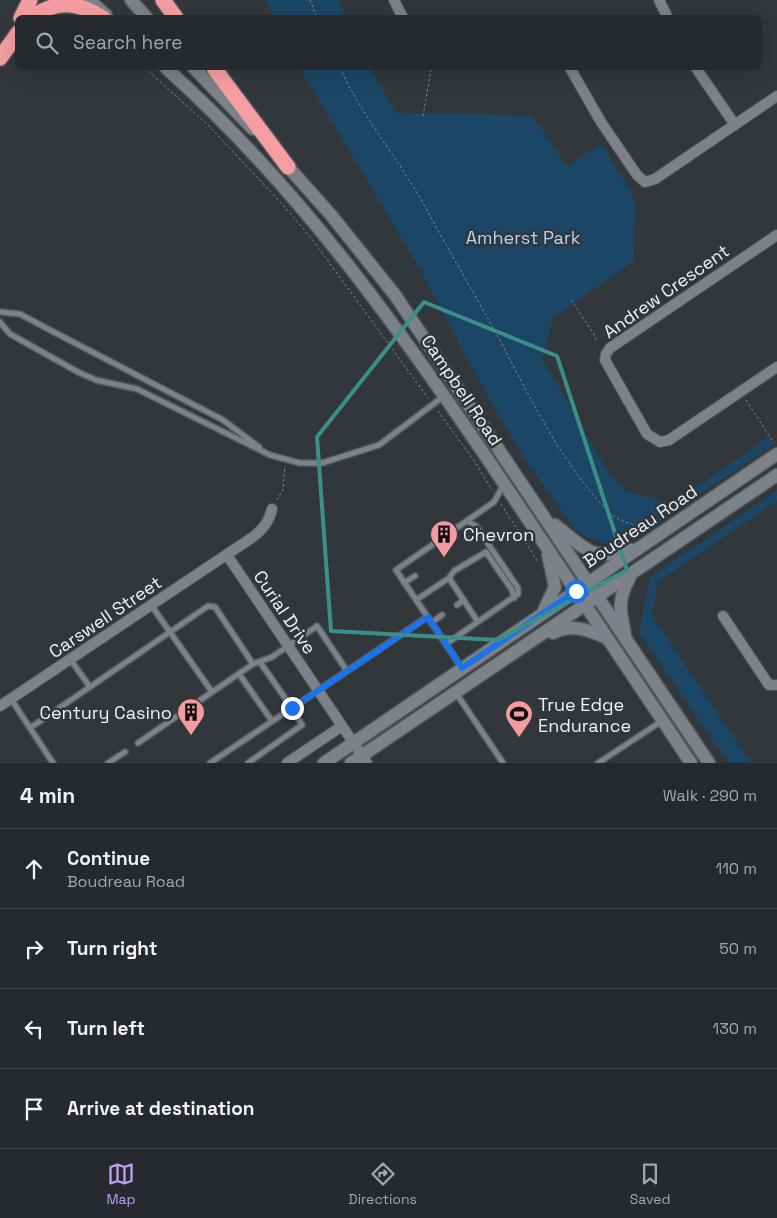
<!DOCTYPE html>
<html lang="en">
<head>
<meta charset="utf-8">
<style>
  body { margin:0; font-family:"Space Grotesk",sans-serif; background:#323539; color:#f1f3f6 }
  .stop { position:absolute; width:15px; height:15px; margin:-11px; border:4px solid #1a73e8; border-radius:50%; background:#fff }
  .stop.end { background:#1a73e8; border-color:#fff; box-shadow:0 1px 5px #0008 }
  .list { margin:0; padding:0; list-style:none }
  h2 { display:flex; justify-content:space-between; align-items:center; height:65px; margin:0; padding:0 20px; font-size:21px }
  h2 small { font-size:16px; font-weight:400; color:#a4a6aa }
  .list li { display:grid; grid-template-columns:32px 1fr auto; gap:15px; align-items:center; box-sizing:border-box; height:80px; padding:0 20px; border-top:1px solid #424549 }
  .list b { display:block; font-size:19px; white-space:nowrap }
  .list p { margin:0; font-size:16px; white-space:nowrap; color:#a4a6aa }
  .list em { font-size:16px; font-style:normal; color:#a4a6aa }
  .icon { flex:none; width:28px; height:28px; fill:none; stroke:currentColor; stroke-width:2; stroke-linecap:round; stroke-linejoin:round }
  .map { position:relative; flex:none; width:777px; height:763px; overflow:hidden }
  .search { position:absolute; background:#26292d; box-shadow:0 5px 20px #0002; left:15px; right:15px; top:15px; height:55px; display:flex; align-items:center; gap:12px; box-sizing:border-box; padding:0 18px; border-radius:8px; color:#a4a6aa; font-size:19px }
  .sheet { height:385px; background:#26292d }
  nav { display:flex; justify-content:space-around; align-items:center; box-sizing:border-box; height:70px; border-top:1px solid #424549; background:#26292d; font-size:14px; color:#a4a6aa }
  nav a { display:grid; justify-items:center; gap:2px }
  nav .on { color:#bca0f2 }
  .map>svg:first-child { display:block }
  .green { fill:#1c4665 }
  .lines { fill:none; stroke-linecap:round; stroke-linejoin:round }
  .lane-casing { stroke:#51565a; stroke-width:8 }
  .street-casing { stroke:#51565a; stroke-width:12 }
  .secondary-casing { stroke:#51565a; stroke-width:15 }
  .highway-casing { stroke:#51565a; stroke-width:18 }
  .path { stroke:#84888c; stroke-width:1; stroke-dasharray:2.5 2.5; stroke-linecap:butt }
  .lane { stroke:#7c8287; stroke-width:5 }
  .street { stroke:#7c8287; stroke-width:10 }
  .secondary { stroke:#7c8287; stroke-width:12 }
  .highway { stroke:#f49ea3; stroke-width:15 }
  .route { stroke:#1a73e8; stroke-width:6 }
  .marked { fill:none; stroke:#3c8f89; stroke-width:4; stroke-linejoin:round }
  .labels { text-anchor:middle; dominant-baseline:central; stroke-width:5; stroke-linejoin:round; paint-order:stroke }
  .park-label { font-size:18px; fill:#afd5f5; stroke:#32373c }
  .street-label { font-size:18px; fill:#eff2f5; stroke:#32373c }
  .poi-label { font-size:18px; fill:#eff2f5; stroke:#32373c; text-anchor:start }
</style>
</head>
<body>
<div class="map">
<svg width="777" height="763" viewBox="0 0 777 763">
  <rect width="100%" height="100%" fill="#32373c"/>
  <!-- green -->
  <path class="green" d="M266,0H338L345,17H274Z
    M300,68H370L396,113L532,115L567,166L601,144L631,191L635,203L634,261L553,318L542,358L607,470L625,491L672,504L768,437L773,445L644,531L605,544L577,532L528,464L492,404L419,268Z
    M777,490V501L658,582L652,615L751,763H728L639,632L650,577Z"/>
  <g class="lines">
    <!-- lane casing -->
    <g class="lane-casing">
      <path id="lane" d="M0,312L20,314L50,330L223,420L259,447
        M0,322L10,334L78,372L96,380L137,389L270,455L300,463H322L379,445L444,396
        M471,539L483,536
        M449,578L454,571L486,552L512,590L514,598
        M404,583L415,576
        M416,600L449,578L478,622
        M151,605L212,692
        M457,605L464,600
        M431,623L442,615
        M446,644L518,594V588L476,526L467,521
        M70,659L90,687
        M462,668L396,570L494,502L503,486
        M239,674L272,721
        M456,693L503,763
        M11,699L30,728
        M138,743L253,664L272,657L317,626L347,671
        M53,763L30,728L208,606L215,607L253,664
        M108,763L125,752
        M210,763L292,708L260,662
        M248,763L302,725L292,708L427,617
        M598,763L662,721"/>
    </g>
    <!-- street casing -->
    <g class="street-casing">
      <path id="street" d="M394,0L403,18
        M659,0L668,18
        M570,68L601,122L637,175L645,182L655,179L777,96
        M696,68L735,125
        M777,235L610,348L606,354L605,360L647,434L660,442L669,440L777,367
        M227,555L367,763
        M723,616L769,685H777
        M0,706L253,537C263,529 269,522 272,509
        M287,763L342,726"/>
    </g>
    <!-- secondary casing -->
    <g class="secondary-casing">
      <path id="secondary" d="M89,0L106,15
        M131,0L147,18
        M166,68C301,189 402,332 503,482C566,575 628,669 691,763
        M194,68L253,129
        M282,160L331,215L395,295L709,763
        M555,525C582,545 592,564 629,549
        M544,610L555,587L548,555
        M553,633C573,623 588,630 607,638
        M625,634C620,610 617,600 630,577
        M324,763L777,454
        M351,763L777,475"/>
    </g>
    <!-- highway casing -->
    <g class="highway-casing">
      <path id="highway" d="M163,0L176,18
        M21,18L30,0
        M30,18C57,0 76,1 103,18
        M0,58L18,33
        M214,68L288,167"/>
    </g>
    <!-- path -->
    <path class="path" d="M310,0L317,18
      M145,68L208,125L284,206L312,239L428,398
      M340,68C362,116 397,157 423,203C449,251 477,298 503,346C533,403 562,464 608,511C620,523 638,527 654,525
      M423,116L431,70
      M571,300L594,334L596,341
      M746,400L774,443
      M438,411L475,462L492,490
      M277,500L283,490L285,466
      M501,504L538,562"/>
    <!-- lane -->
    <use href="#lane" class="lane"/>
    <!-- street -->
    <use href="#street" class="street"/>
    <!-- secondary -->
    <use href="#secondary" class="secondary"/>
    <!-- highway -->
    <use href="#highway" class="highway"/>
  </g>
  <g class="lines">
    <!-- route -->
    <path class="route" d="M292,708L428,617L462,668L576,591"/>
  </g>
  <!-- marked area -->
  <path class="marked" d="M424,302L557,356L627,570L498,640L331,631L317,437Z"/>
  <!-- icons -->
  <defs>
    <g id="building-pin" transform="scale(1.4375)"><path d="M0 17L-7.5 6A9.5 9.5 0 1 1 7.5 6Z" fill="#f49aa0" stroke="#32373c"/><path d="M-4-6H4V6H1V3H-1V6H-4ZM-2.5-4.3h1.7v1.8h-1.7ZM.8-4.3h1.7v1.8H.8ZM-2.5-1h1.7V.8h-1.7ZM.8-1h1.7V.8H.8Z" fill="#111"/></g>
    <g id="stadium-pin" transform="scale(1.4375)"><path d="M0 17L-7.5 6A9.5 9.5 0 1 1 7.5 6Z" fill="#f49aa0" stroke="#32373c"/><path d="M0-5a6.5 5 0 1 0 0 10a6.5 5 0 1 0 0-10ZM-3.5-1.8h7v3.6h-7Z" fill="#111"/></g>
  </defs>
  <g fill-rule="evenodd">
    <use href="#building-pin" x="444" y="534"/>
    <use href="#building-pin" x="191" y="712"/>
    <use href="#stadium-pin" x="519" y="714"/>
  </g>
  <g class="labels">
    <!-- park labels -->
    <g class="park-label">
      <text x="523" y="237">Amherst Park</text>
    </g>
    <!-- street labels -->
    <g class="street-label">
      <text transform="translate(666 291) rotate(-35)">Andrew Crescent</text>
      <text transform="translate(462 390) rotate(56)">Campbell Road</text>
      <text transform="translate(640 526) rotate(-34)">Boudreau Road</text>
      <text transform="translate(285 612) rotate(56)">Curial Drive</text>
      <text transform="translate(105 617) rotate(-34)">Carswell Street</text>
    </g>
    <!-- poi labels -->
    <g class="poi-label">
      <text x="463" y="534">Chevron</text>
      <text x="538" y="704">True Edge<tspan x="538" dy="21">Endurance</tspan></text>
      <text x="172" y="712" text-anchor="end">Century Casino</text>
    </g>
  </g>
</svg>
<div class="stop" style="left:576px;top:591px"></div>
<div class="stop end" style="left:292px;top:708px"></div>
<div class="search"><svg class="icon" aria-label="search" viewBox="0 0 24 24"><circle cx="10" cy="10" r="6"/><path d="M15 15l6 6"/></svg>Search here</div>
</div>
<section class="sheet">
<h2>4 min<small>Walk · 290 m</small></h2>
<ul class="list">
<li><svg class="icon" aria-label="ahead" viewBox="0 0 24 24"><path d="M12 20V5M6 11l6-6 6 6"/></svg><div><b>Continue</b><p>Boudreau Road</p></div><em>110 m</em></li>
<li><svg class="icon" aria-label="right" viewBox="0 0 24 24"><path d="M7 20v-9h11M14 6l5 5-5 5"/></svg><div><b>Turn right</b></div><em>50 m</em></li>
<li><svg class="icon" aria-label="left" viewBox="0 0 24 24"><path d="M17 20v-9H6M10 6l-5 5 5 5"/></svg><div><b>Turn left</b></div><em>130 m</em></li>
<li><svg class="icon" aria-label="arrive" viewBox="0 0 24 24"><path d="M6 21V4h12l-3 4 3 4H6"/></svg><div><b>Arrive at destination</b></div></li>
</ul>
</section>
<nav>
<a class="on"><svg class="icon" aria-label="map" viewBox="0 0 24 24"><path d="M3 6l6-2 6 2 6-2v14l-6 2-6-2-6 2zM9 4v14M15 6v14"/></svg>Map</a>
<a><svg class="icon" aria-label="directions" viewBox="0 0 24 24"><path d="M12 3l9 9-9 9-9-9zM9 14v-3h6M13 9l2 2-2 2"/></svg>Directions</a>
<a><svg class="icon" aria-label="saved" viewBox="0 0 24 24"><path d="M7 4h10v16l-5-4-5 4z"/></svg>Saved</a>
</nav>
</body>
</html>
